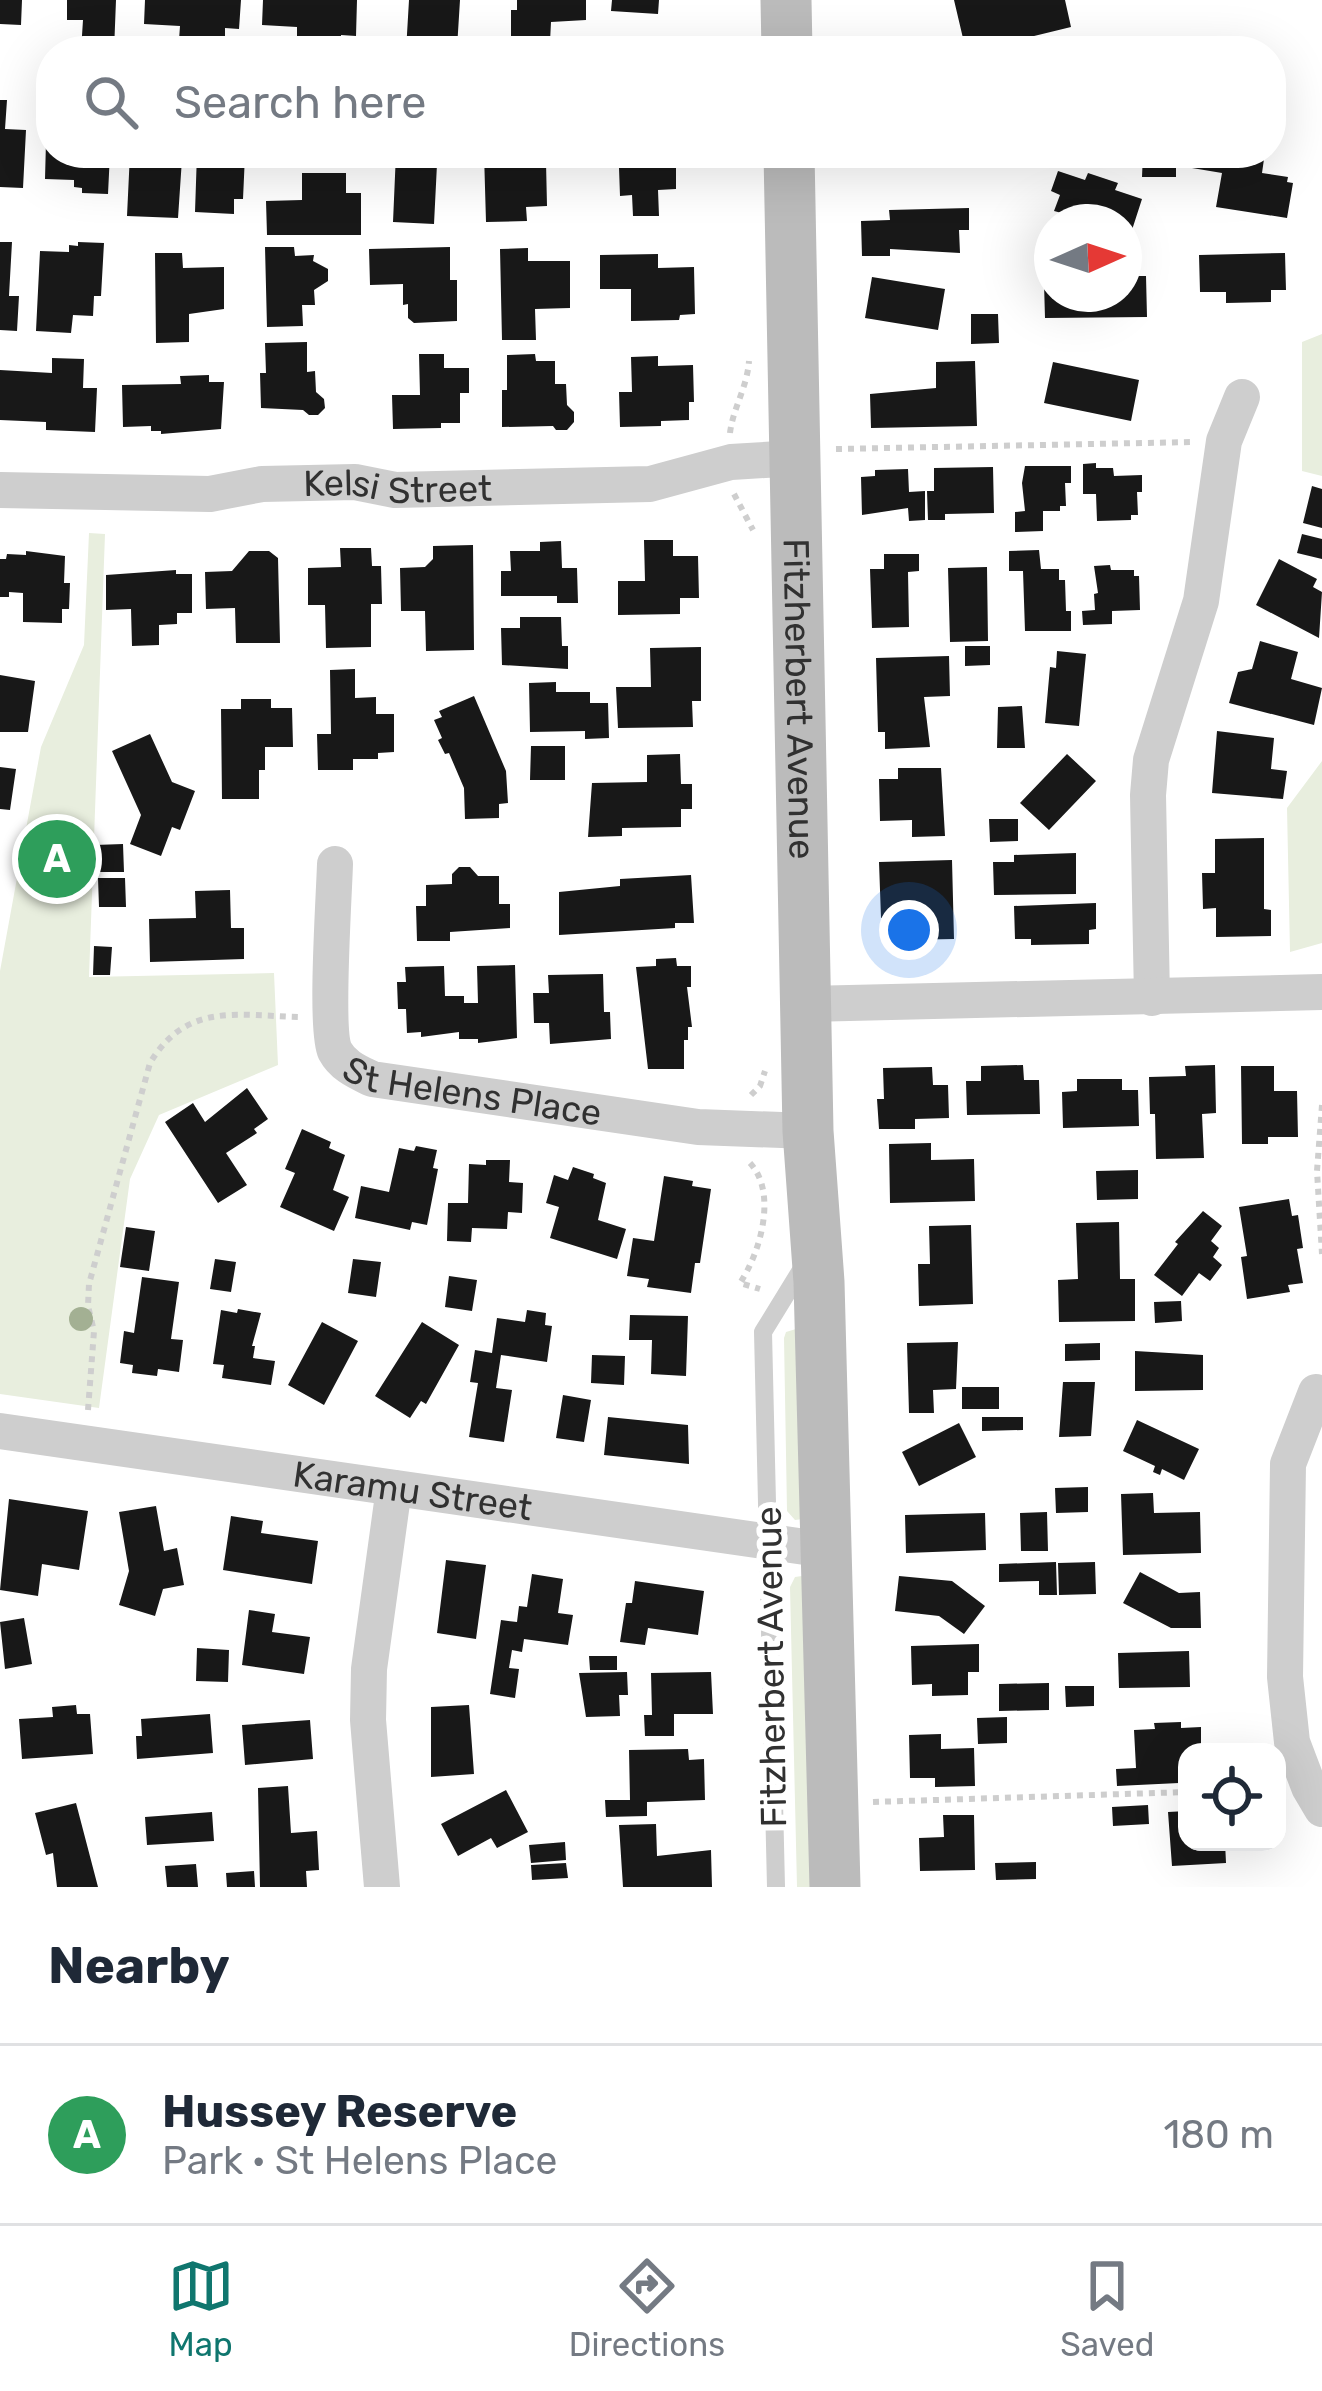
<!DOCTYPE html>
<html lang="en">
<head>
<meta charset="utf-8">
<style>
  body { margin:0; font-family:Rubik,sans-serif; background:#f6f6f7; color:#1f2937 }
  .controls { position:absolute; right:36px; bottom:36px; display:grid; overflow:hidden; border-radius:24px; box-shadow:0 12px 48px #0002 }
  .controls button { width:108px; height:108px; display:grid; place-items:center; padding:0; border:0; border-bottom:3px solid #e0e1e3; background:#fff; color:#1f2937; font:60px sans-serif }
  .compass { position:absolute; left:1034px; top:204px; width:108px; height:108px; border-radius:50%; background:#fff; box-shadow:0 12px 48px #0002; rotate:87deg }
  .you { position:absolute; left:909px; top:930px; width:42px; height:42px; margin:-30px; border:9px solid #fff; border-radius:50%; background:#1a73e8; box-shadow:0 0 0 18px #1a73e833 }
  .badge { display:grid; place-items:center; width:78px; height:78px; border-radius:50%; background:#0f766e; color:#fff; font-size:39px; font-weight:700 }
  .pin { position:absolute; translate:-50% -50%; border:6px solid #fff; box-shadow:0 3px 12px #0006 }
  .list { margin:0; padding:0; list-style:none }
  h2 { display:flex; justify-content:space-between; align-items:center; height:156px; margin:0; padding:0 48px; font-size:51px }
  h2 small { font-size:39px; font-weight:400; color:#747a83 }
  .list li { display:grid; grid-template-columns:78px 1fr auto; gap:36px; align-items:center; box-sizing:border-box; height:180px; padding:0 48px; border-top:3px solid #e0e1e3 }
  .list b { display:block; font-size:45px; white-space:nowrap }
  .list p { margin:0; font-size:39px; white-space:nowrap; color:#747a83 }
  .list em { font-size:39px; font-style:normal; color:#747a83 }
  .icon { flex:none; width:66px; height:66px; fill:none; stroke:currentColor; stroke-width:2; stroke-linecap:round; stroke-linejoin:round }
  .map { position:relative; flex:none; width:1322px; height:1887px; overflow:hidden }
  .search { position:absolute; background:#fff; box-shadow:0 12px 48px #0002; left:36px; right:36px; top:36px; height:132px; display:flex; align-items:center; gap:30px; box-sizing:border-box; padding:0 42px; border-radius:48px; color:#747a83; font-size:45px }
  .sheet { height:336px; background:#fff }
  nav { display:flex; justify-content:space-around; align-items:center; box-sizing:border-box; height:168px; border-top:3px solid #e0e1e3; background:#fff; font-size:33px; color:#747a83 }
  nav a { display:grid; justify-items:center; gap:6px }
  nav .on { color:#0f766e }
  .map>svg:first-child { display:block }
  .green { fill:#e8eede }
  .building { fill:#181818 }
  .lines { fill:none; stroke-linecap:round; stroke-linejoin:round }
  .path { stroke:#cecece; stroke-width:6; stroke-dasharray:6 6; stroke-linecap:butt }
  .lane { stroke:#cecece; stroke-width:18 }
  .street { stroke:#cecece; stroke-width:36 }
  .secondary { stroke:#bbb; stroke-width:51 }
  .tree { fill:#a3b093 }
  .labels { text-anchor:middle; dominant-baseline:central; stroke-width:12; stroke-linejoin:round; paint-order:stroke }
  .street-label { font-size:36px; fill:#313131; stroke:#fff }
</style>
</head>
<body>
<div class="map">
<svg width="1322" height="1887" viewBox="0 0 1322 1887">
  <rect width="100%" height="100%" fill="#fff"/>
  <!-- green -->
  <path class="green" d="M1322,334V476L1302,471V342Z
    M89,533L105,534L89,977L274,973L278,1065L159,1115L130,1179L99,1408L0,1394V971L41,747L84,645Z
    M1322,761V943L1290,952L1287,808Z
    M796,1329L803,1519L795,1520L787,1511L784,1338L786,1332Z
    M802,1576L819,1887H797L790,1587L795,1577Z"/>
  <!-- building -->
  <path class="building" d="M0,0H22L21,25L0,24Z
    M67,0H116L114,51H81L83,20H67Z
    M145,0H241L239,29L225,28V43L179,40L180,26L144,24Z
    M263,0H357L356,36L341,35V43L297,41V27L262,25Z
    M409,0H460L457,48L406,51Z
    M517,0H586V20L551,22L550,42L511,41V10H517Z
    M612,0H659L658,14L611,11Z
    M954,0H1065L1071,27L1030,37L1034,51H1001L999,44L966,51Z
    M0,100H7L5,129L26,130L23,188L0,187Z
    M47,104L51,105V153H110L108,194L82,193V188L74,187V180L45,179Z
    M130,153H164V158L182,159L178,218L127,216Z
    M197,153L245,155L243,199H234V214L195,212Z
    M396,153H459L458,165L437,164L434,224L393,222Z
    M484,153H518V163L546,162L547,206L526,207L527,221L486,222Z
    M608,153H669V159L676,158V189L658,190L659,216H633L632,195L620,196L619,168H609Z
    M1143,153H1176V177H1142Z
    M1195,153H1260L1259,158L1264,159L1262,173L1288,177L1287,182L1293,183L1287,218L1216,207L1222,173L1192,168Z
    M1058,171L1085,180L1088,173L1118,183L1115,190L1142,199L1131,233L1124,231V222H1096L1054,211L1060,195L1051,191Z
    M302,173H346V193H361V235H267L266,201L302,200Z
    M969,208V230H959L960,253L890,249V256H862L861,221L890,220L889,210Z
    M0,242H12L9,296H19L17,331L0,330Z
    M78,242L104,243L101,296H94L93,316L73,315L71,333L36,331L40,251L69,252V245L78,246Z
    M265,247H294L295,256L314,255L313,261L328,269V281L314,290L315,305H302L303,326L267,327Z
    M450,247V280H457V321L414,323L408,318V304L403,305V284L370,285L369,249Z
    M528,248V261H570V308L535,309L536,340H502L500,249Z
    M155,253H182L183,268L224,267V309L189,314V342L156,343Z
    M1285,253L1286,290H1271V302L1226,303V292H1200L1199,255Z
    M658,254V268L694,267L695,314L680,315L679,320L631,321V289H600V255Z
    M1124,276H1146L1147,317L1045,318L1044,283H1052V294H1124Z
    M872,277L945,289L938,330L865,318Z
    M971,314H998L999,343L971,344Z
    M307,342V372L315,371L316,392L324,399L325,408L318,415H309L303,410L261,408L260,373H266L265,343Z
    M419,354H444V368H469V393H460V423H441V428L393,429L392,395H420Z
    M535,354L536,361H555V384H566L567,405L574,412V422L567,430H556L553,426L502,427V390H507V355Z
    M658,356V366L693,365L694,402H689V420L661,421V426L620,427L619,392H632L631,357Z
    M52,358L84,359L83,388H97L95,432L46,430V422L0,420V370L52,373Z
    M975,361L977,426L871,428L870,394L936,388V362Z
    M1053,362L1139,380L1131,421L1044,403Z
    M209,375V382H224L221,429L161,434V431H151V426L123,427L122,385L181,384L180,376Z
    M1096,463V468H1113L1114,476L1142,475V492H1137L1138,515H1131V520L1097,521L1096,494H1083V464Z
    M1025,466H1071V483H1065L1066,506H1060V511H1043V531L1015,532V512L1025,511L1022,483Z
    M993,467L994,513L945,514V520H928L927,491H934V468Z
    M908,469L909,492L925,491V520L909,521L908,508L862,515L861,477L875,476V470Z
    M1312,486L1322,489V528L1303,523Z
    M1302,534L1322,539V559L1297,553Z
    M644,540H673V556H698L699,598H680V614L618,615V581H645Z
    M561,541L562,568H577L578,603H557V596H501V571H511L510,551H540V542Z
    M473,545L474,650L426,651L425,611H401L400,568L425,567L433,559V546Z
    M340,548H371L372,566H381L382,604H371V647L326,648L325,605H308V568L341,567Z
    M1039,550L1041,569H1059V580H1065L1066,611H1071V631H1025L1023,571H1009V551Z
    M26,551L65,556L64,583H70L69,609H62V623L23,622V593L9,592V597H0V559H6L7,554L26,555Z
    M249,551H269L278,558L280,643H236L235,608L206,609L205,572L232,571Z
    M884,554H919V571L908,572L909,627L872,628L870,569H884Z
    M1279,559L1317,579L1313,587L1322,592L1319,638L1256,605Z
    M1110,565L1111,570H1134V576H1139L1140,610L1112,611V624L1083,625L1082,611L1095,610L1094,594L1098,593L1094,566Z
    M987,567L988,641L950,642L948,568Z
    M176,570V574H192V613H177V624L159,625V645L132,646L131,609L106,610V575Z
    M520,617H561L562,646H568V669L502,665L501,628H520Z
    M1260,641L1298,652L1291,679L1322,688L1314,725L1229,703L1238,672L1252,669Z
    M965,646H990V665L965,666Z
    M701,647V701H692L693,727L618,728L616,687H651L650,648Z
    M1057,651L1086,654L1079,726L1045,723L1050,667L1056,668Z
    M949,656L950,696L924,697L930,747L885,749V732H878L876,658Z
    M355,669V698L376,697V714H394V752L378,753V759H353V770H318L317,734H331L330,670Z
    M0,675L35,681L28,732H0Z
    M556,682V692H590V703H608L609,738L585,739V731L530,732L529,683Z
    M474,696L506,771L508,803L499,804V818L465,819L464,788L449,753L445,754L438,740L442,738L434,720L442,717L439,711Z
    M241,699H271V708H292L293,747H265V770H259V799H222L221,709H241Z
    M1022,706L1025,748H997L998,707Z
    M1217,731L1274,738L1271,769L1287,771L1283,799L1212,793Z
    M150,734L172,782L195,791L180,830L172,827L161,856L130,844L141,815L112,751Z
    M531,746H565V780H530Z
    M680,754L681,784H692V809H681V827L622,828V836L588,837L592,783L647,782V755Z
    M1067,754L1096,781L1049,830L1020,803Z
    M0,767L16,769L10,810L0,809Z
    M898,768H941L945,836L912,837V820L880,821L879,779H898Z
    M989,819H1018V841L990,842Z
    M1264,838V909L1271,910V936L1216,937V908L1203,909L1202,873H1215V839Z
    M123,844L124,872H96L95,845Z
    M1076,853V894L994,895L993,862H1014V855Z
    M952,860L954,939L903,940V918H881L879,862Z
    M459,867H470L478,876H499V904H510V928L450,932V941H417L416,906H426V885L452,884V874Z
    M691,875L694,923H675V928L559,935V892L620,886V879Z
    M98,878H125L126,907H99Z
    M230,890L231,928H244V959L150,962L149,919L196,918L195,891Z
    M1096,903V929L1089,930V944L1031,945V939H1015L1014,906Z
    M94,946L112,947L110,975H93Z
    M676,958L677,966H691V987H687L692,1027H688V1040H684V1069H648L636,967L656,966V959Z
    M515,965L517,1038L478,1043V1039H459V1032L421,1037V1032L407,1033L406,1009H398L397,982H406L405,967L444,966L445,996H464V1003H478L477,966Z
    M603,974L604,1012H610L611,1039L550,1044L549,1023H534L533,993H549L548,975Z
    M1023,1065L1024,1080H1039L1040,1114L967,1115L966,1081H981V1066Z
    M1215,1065L1216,1113L1202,1114L1204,1158L1156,1159L1155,1114H1150L1149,1077L1186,1076L1185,1066Z
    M1241,1066H1274V1091H1297L1298,1137H1268V1144H1242Z
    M932,1067L933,1085H948L949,1118L915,1119V1129H879L877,1099H884L883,1068Z
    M1077,1079H1122V1090H1138L1139,1126L1063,1128L1062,1092L1077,1091Z
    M247,1088L268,1119L254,1129L257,1133L226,1153L247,1185L218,1203L165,1122L193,1103L205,1122Z
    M302,1129L331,1142L329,1148L345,1155L333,1190L349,1197L334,1231L280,1207L295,1173L285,1169Z
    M931,1143V1160L974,1159L975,1201L890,1203L889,1144Z
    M416,1146L437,1150L433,1168L438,1169L427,1225L412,1222L410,1230L355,1218L361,1186L389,1192L399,1148L414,1151Z
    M486,1160H510L509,1182L523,1183L522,1213L508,1212L507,1229L472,1228L471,1242L447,1241L448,1203H468L469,1164L486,1165Z
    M573,1167L594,1174L593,1178L606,1183L598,1220L626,1229L617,1259L550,1238L559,1207L546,1203L554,1175L568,1180Z
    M1138,1170V1199L1097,1200L1096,1171Z
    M664,1176L693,1181L692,1186L711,1189L700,1263H695L691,1293L647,1287L649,1279L627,1276L633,1238L654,1241Z
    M1289,1199L1292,1216L1298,1215L1303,1248L1297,1249L1303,1283L1288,1285L1290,1292L1247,1299L1241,1257L1247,1256L1239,1207Z
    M1203,1211L1222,1226L1211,1241L1219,1248L1213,1257L1222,1265L1210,1281L1199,1273L1182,1296L1154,1275L1178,1244L1175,1242Z
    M1119,1222L1120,1279H1135V1321L1059,1322L1058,1280L1078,1279L1076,1223Z
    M971,1225L973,1304L919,1306L918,1264H930L929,1226Z
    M126,1227L155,1231L149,1271L120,1267Z
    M215,1259L236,1262L231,1292L210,1289Z
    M353,1259L381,1262L376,1297L348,1293Z
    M449,1276L477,1280L472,1311L445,1307Z
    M142,1277L179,1282L171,1339L183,1340L179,1372L158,1369L157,1376L132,1373L133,1365L120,1363L124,1331L134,1333Z
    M1181,1301L1182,1321L1155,1323L1154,1302Z
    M238,1309L261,1313L252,1346H255L253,1358L275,1361L271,1385L222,1378L224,1365L213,1364L221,1310L237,1313Z
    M527,1310L546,1313L545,1325L552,1326L547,1362L501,1355L496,1388L512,1390L504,1442L469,1437L478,1383L470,1382L475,1350L492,1353L497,1318L525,1322Z
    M630,1315L688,1316L686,1376L651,1374L652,1340H629Z
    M322,1322L358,1341L324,1405L288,1385Z
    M422,1322L459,1345L426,1404L421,1401L410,1418L375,1396Z
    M958,1342L956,1389L933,1390L934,1413H909L907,1343Z
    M1100,1343V1360L1065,1361V1344Z
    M1135,1351L1203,1355V1390L1135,1391Z
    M592,1355L625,1356L624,1385L591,1383Z
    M1063,1382H1095L1091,1436L1059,1437Z
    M962,1387H999V1409H962Z
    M563,1395L591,1400L584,1442L556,1438Z
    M608,1417L688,1425L689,1464L604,1455Z
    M982,1417H1023V1430L982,1431Z
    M1137,1420L1199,1449L1184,1480L1162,1469L1160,1475L1153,1472L1155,1466L1123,1451Z
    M959,1423L976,1457L919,1486L902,1452Z
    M1088,1487V1512L1056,1513L1055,1488Z
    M1153,1493L1154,1513L1200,1512L1201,1553L1123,1555L1121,1494Z
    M9,1499L88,1511L79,1570L42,1564L38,1596L0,1590Z
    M156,1506L164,1551L177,1548L184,1585L163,1589L155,1616L119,1605L129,1571L119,1512Z
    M1047,1512L1048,1551H1021L1020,1513Z
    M985,1513L986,1550L906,1553L905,1515Z
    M231,1516L263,1521L261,1533L318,1541L312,1584L223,1570Z
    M446,1560L486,1565L476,1639L437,1633Z
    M1056,1562L1057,1595H1039V1581L999,1582V1564Z
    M1095,1562L1096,1594L1059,1595L1058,1563Z
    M1140,1572L1179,1593L1200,1592L1201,1628H1171L1123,1603Z
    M532,1574L563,1579L558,1613L573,1615L568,1645L524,1639L522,1652L512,1650L509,1668L519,1669L515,1698L490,1694L501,1620L517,1622L519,1606L527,1607Z
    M899,1576L952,1581L985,1606L964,1634L939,1616L895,1611Z
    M635,1581L704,1591L698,1635L648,1628L645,1645L620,1642L626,1603H632Z
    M249,1610L275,1614L272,1632L310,1637L304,1674L242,1665Z
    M24,1618L32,1664L5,1669L0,1622Z
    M979,1644V1672H968V1695L932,1696V1684L912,1685L911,1646Z
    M197,1648L229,1650L228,1682L196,1681Z
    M1189,1651L1190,1687L1119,1688L1118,1653Z
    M589,1656H617V1670H590Z
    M627,1672L628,1695H619L620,1716L586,1717L579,1673Z
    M711,1672L713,1714H674V1736H645L644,1715H652L651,1673Z
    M1049,1683V1710L999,1711V1684Z
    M1065,1686H1094V1706L1066,1707Z
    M76,1705L77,1714H90L93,1754L22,1759L19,1719L53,1717L52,1707Z
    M469,1705L474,1774L431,1777V1707Z
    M210,1714L213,1753L137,1759L136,1736H142L141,1719Z
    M1007,1717V1743L978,1744L977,1718Z
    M310,1720L313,1759L245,1765L242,1725Z
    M1181,1722V1728L1201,1727V1744L1216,1743L1217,1752H1187V1766L1179,1767V1783L1117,1786L1116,1769L1136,1768L1134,1730L1155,1729L1154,1723Z
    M941,1734V1749L974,1748L975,1786L935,1787V1778H910L909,1735Z
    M688,1749L689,1760L704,1759L705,1800L647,1802V1816L606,1817L605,1800H630L629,1750Z
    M288,1786L291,1833L317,1831L319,1870L306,1871L307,1887H260L258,1788Z
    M506,1790L528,1832L497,1848L491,1838L458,1856L441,1824Z
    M76,1803L98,1887H57L53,1853L46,1855L35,1813Z
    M1148,1805L1149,1824L1113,1826L1112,1807Z
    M1187,1811V1842H1225L1226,1863L1172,1866L1168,1812Z
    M212,1812L214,1841L147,1845L145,1817Z
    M943,1815H974L975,1870L920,1871L919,1838L944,1837Z
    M656,1824L657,1856L711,1850L712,1887H623L619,1825Z
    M565,1842L566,1860L531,1863L529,1845Z
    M1036,1862V1879L996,1880L995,1863Z
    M566,1863L568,1878L532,1880L531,1865Z
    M196,1864L198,1887H167L165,1866Z
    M254,1871L255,1887H227L226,1873Z"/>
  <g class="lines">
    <!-- path -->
    <path class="path" d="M730,433C733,408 747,388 749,361
      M836,449L1194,442
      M734,494L753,530
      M751,1095L760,1086L765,1071
      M1322,1105L1317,1171L1322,1254
      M750,1163C778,1193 760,1253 740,1283L760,1289
      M88,1410L94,1331L88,1306L89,1284L150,1063C187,1001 239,1016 301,1017
      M873,1802L1187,1792"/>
    <!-- lane -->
    <path class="lane" d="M776,1887L763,1332L806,1262"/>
    <!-- street -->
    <g class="street">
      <path id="s1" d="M0,490L210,494L262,484L355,482L395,490L650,484L731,462L796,458"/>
      <path id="s2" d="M335,864C334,897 325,1030 335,1051C343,1066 358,1072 372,1079L698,1127L808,1131"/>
      <path d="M1152,998L1148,795L1151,760L1201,601L1224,441L1242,397"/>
      <path d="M807,1004L1322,992"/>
      <path d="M1316,1392L1288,1464L1285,1677L1292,1742L1309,1787L1322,1809"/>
      <path id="s3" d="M0,1431L826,1550"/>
      <path d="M382,1887L368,1720L369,1669L394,1488"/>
    </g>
    <!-- secondary -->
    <g class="secondary">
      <path d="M786,0L787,51"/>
      <path id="s4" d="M789,153L808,1131L819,1282L835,1887"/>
    </g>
  </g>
  <!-- trees -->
  <circle class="tree" cx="81" cy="1319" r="12"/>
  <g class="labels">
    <!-- street labels -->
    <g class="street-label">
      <text stroke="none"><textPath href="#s1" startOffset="399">Kelsi Street</textPath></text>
      <text stroke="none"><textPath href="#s4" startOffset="546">Fitzherbert Avenue</textPath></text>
      <text stroke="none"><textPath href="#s2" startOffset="336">St Helens Place</textPath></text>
      <text stroke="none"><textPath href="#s3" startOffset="417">Karamu Street</textPath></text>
      <text transform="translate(771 1667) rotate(-91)">Fitzherbert Avenue</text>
    </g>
  </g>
</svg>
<div class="controls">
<button><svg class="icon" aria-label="locate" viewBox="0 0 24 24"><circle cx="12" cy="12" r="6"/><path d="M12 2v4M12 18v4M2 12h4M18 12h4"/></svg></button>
</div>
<svg class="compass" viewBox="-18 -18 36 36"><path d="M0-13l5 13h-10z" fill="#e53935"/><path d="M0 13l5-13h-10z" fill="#747a83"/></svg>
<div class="you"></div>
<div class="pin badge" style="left:57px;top:859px;background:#2e9e5b">A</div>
<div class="search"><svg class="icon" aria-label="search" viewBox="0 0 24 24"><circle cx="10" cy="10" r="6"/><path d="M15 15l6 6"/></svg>Search here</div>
</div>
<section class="sheet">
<h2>Nearby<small></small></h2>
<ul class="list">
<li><span class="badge" style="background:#2e9e5b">A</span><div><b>Hussey Reserve</b><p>Park · St Helens Place</p></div><em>180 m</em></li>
</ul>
</section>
<nav>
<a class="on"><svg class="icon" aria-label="map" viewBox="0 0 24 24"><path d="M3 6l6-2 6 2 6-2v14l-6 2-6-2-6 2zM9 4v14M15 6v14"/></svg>Map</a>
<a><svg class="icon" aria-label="directions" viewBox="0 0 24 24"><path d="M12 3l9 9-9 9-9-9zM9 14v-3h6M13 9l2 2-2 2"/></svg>Directions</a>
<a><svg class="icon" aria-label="saved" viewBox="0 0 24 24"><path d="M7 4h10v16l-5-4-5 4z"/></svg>Saved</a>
</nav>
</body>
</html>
